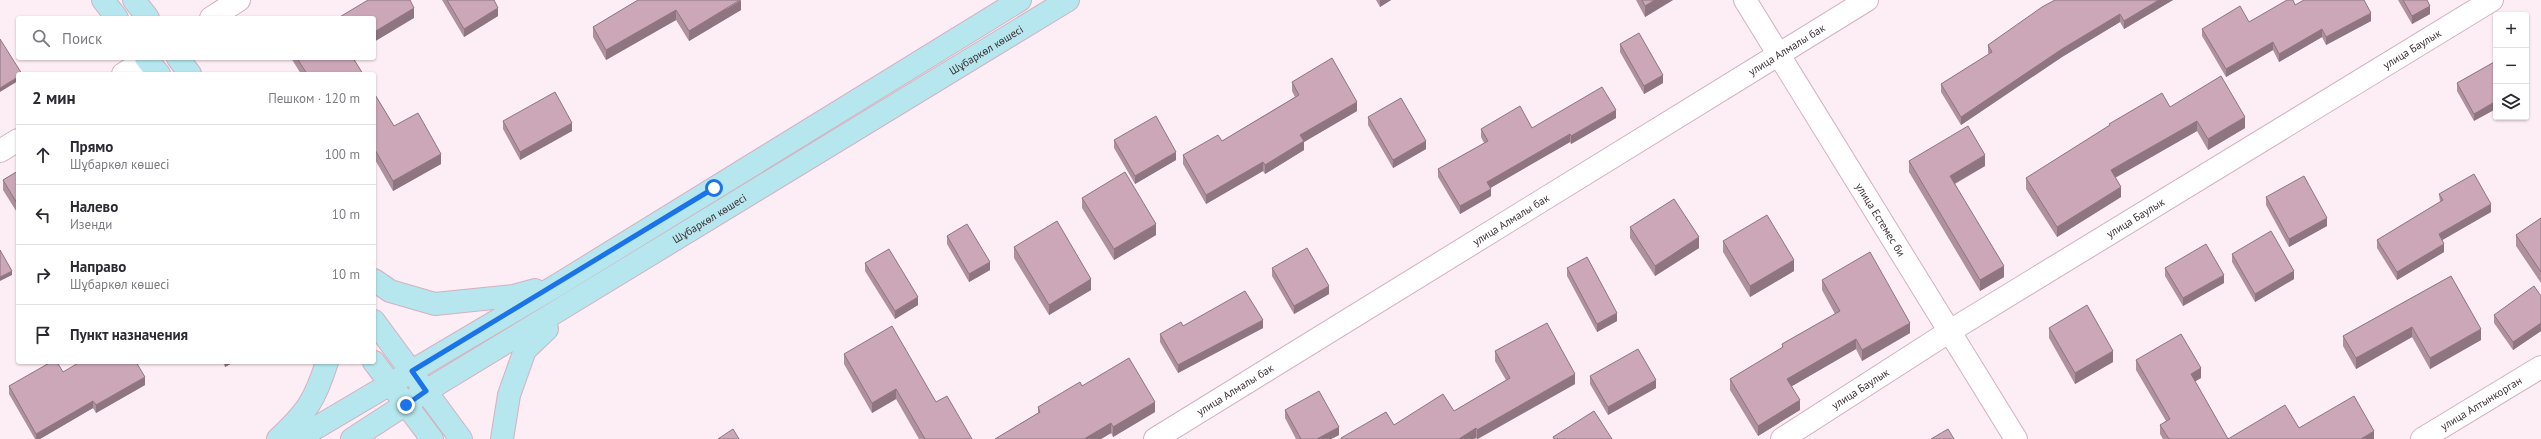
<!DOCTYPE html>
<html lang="ru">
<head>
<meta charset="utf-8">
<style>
  body { margin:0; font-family:"PT Sans",sans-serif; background:#f2f2f3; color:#2b2b33 }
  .controls { position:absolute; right:12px; top:12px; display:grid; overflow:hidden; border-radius:4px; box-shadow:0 1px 3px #0004 }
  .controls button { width:36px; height:36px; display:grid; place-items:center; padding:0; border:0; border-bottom:1px solid #e1e1e2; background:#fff; color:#2b2b33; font:20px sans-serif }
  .stop { position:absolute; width:12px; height:12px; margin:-9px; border:3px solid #1a73e8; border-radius:50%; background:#fff }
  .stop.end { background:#1a73e8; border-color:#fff; box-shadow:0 1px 4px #0008 }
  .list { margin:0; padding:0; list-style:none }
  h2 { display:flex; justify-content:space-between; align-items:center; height:52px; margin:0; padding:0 16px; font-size:17px }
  h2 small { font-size:13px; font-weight:400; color:#7c7c81 }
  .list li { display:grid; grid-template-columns:26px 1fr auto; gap:12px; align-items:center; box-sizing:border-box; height:60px; padding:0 16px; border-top:1px solid #e1e1e2 }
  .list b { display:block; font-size:15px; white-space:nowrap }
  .list p { margin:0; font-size:13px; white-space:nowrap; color:#7c7c81 }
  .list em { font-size:13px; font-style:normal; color:#7c7c81 }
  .icon { flex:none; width:22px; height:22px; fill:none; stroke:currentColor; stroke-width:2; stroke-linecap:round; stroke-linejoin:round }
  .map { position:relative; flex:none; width:2541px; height:439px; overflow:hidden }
  .search { position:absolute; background:#fff; box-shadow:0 1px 3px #0004; left:16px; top:16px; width:360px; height:44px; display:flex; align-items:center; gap:10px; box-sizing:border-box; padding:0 14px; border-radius:4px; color:#7c7c81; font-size:15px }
  .panel { position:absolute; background:#fff; box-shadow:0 1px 3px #0004; left:16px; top:72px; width:360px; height:292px; border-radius:4px }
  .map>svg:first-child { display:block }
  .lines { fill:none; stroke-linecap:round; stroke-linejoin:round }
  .street-casing { stroke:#d4b0c0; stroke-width:24 }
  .secondary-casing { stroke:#d4b0c0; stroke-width:24 }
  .street { stroke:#fff; stroke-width:22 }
  .secondary { stroke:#b6e7ee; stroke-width:22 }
  .wall { fill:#af909d }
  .shaded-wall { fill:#8e7580 }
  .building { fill:#cba7b7; stroke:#8e7580 }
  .route { stroke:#1a73e8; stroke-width:5 }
  .labels { text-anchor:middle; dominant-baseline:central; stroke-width:3; stroke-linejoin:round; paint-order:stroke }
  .street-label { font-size:11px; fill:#3e2f36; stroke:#fff }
</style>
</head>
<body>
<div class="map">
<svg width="2541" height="439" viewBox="0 0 2541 439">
  <rect width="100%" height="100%" fill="#fdeef5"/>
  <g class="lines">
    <!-- street casing -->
    <g class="street-casing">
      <g id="street">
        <path id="s1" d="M1745,0L2016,439"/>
        <path d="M211,18L239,0"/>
        <path d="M123,74L148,58"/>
        <path d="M0,151L18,140"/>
        <path id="s2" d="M1155,439L1867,0"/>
        <path id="s3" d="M1782,439L1950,331L2492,0"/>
        <path id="s4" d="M2422,439L2541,367"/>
      </g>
    </g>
    <!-- secondary casing -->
    <g class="secondary-casing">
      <g id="secondary">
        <path d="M103,0L117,18"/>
        <path d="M134,0L148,18"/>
        <path d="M146,58L159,74"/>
        <path d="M178,58L190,74"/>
        <path d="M374,280L390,291L435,304L513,296L535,290"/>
        <path d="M374,321L461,439"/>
        <path d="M374,362L432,439"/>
        <path d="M278,439C307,412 315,400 327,362"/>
        <path d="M297,439L559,284L1020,0"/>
        <path id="s5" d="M352,439L426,391L1068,0"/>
        <path d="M502,439L509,395L525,350L547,329"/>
      </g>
    </g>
    <!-- street -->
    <use href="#street" class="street"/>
    <!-- secondary -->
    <use href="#secondary" class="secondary"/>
  </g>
  <!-- wall -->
  <path class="wall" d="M442,0H494L498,16L464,37Z
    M638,0L741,10L689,41L676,20L606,60L593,37V27Z
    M1376,0H1391L1380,7Z
    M1636,0H1673L1645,17Z
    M2055,0H2173L2124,29L2120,22L2062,57L1961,125L1941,92V84L1989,54L1988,53V45Z
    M2398,0H2427L2430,14L2412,24Z
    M2295,5L2371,21L2326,45L2322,37L2279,62L2273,50L2226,77L2202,36V29L2249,22Z
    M1620,44L1663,83L1644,94L1620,52Z
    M291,58H353L363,74H301Z
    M2496,61L2474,121L2457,91V83Z
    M1292,82L1357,111L1304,142V150L1265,174L1263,171L1206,204L1183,164V155L1222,141L1295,97L1292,91Z
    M374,93L394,126L441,164L393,191L374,158Z
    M2170,107L2245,128L2208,150L2197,131L2115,178L2121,197L2057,237L2026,189V178L2109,126V124Z
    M1368,117L1426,149L1393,168L1368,125Z
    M1616,118L1571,144L1570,142L1490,188L1491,196L1460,214L1438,177V169L1484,143L1481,137V129L1532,128Z
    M503,121L572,131L520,160L503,129Z
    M1114,140L1176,160L1135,184L1114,148Z
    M1909,161L1985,166L1955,184L2004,277L1980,291L1909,172Z
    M18,171V214L3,190V180Z
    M2439,194L2491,212L2442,240L2444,252L2397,280L2377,248V240L2440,202Z
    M2266,197L2327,226L2289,247L2266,205Z
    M1082,198L1156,235L1114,260L1082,208Z
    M2541,218V283L2516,246V235Z
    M1630,227L1699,248L1655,276L1630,238Z
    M947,236L990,270L969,282L947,244Z
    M1723,241L1794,271L1750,297L1723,252Z
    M1014,247L1091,290L1049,315L1014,258Z
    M2232,254L2294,279L2255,302L2232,262Z
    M865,263L918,305L895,319L865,271Z
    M1272,268L1329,294L1294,314L1272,276Z
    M1567,268L1617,321L1597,332L1567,276Z
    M2165,268L2224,283L2183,306L2165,276Z
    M2451,276L2481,340L2430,369L2412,337L2356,369L2343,346V336Z
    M1822,280L1910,333L1862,361L1856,349L1792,386L1800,410L1758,436L1730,390V379L1782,348V344L1835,314L1822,290Z
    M2541,296V331L2513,350L2494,323V315Z
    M1183,326L1263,328L1178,373L1160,342V334Z
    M2049,328L2113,362L2075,384L2049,338Z
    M1495,351L1575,384L1478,439H1477L1476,438L1474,439H1341V438L1394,425L1454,411L1506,380L1495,361Z
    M844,354L936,402L972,439H919L896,399L872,413L844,364Z
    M2136,360L2201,378L2195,381L2228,439H2163L2160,434V425L2166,421L2136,370Z
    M223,362H234L225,367Z
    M63,372L145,385L96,413L93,408L40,439H35L9,394V386Z
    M1590,376L1656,388L1608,415L1590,384Z
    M1082,386L1155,412L1113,437L1111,433L1101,439H995L1038,413V407Z
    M1285,410L1339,435L1331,439H1296L1285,418Z"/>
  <!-- shaded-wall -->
  <path class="shaded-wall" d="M741,0V10L689,41V31Z
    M1380,0H1391L1380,7Z
    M1655,0H1673L1645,17V6Z
    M2159,0H2173L2124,29V21Z
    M2430,6V14L2412,24V16Z
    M414,8V18L374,42V32Z
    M498,8V16L464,37V29Z
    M676,10V20L606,60V50Z
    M2371,13V21L2326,45V37Z
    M2120,14V22L2062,57L1961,125V117L2062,49Z
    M2322,29V37L2279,62V54Z
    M2273,42V50L2226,77V69Z
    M1663,75V83L1644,94V86Z
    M18,77V81L0,92V88Z
    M2496,101V109L2474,121V114Z
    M1357,102V111L1304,142V150L1265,174V165L1300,135Z
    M1616,110V118L1571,144V136Z
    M2245,117V128L2208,150V139Z
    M2197,121V131L2111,180V170Z
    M572,123V131L520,160V152Z
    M1570,134V142L1487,190V182Z
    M1426,141V149L1393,168V160Z
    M1176,152V160L1135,184V176Z
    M441,154V164L393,191V181Z
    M1985,155V166L1950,186V176Z
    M1263,162V171L1206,204V195Z
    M2121,187V197L2057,237V227Z
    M1491,189V196L1460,214V206Z
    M2491,204V212L2439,242V234Z
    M2327,218V226L2289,247V239Z
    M1156,224V235L1114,260V249Z
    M1699,237V248L1655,276V266Z
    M2444,244V252L2397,280V272Z
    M1794,260V271L1750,297V286Z
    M990,262V270L969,282V274Z
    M2004,266V277L1980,291V280Z
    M12,271V275L0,281V277Z
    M2294,271V279L2255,302V294Z
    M2224,275V283L2183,306V298Z
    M1091,279V290L1049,315V305Z
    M1329,286V294L1294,314V306Z
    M918,297V305L895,319V311Z
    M1617,313V321L1597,332V324Z
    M1263,320V328L1178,373V365Z
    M1910,323V333L1862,361V350Z
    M2541,323V331L2513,350V342Z
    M2412,327V337L2356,369V358Z
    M2481,329V340L2430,369V358Z
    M1856,339V349L1787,389V379Z
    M2113,351V362L2075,384V373Z
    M225,362H234L225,367Z
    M2201,368V378L2191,384V374Z
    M1575,374V384L1477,439V430Z
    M145,377V385L96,413V405Z
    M1656,380V388L1608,415V407Z
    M896,389V399L872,413V403Z
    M1800,400V410L1758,436V426Z
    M93,401V408L40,439H36V434Z
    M1155,402V412L1113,437V427Z
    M1111,423V433L1101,439H1084Z
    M1339,427V435L1331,439H1317Z
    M1476,428V438L1474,439H1459Z
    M2374,431V439H2361Z"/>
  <!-- building -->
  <path class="building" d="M368,0H410L414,8L374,32V18H338Z
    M447,0H494L498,8L464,29Z
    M638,0H740L689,31L676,10L606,50L593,27Z
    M1642,0H1655L1645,6Z
    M2055,0H2159L2124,21L2120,14L2062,49L1961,117L1941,84L1992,52L1988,45L2042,7Z
    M2287,0H2293L2295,5L2304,0H2364L2371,13L2326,37L2322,29L2279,54L2273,42L2226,69L2202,29L2240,6L2249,22Z
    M2403,0H2427L2430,6L2412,16Z
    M1639,33L1663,75L1644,86L1620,44Z
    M0,39L22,74H18V77L0,88Z
    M297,58H353L363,74H307Z
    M1332,58L1357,102L1300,135L1304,141L1265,165L1263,162L1206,195L1183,155L1218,135L1222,141L1299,95L1292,82Z
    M2496,61V101L2474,114L2457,83Z
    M2221,76L2245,117L2208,139L2197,121L2111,170L2121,187L2057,227L2026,178L2110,125L2109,124L2162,93L2170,107Z
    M1602,87L1616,110L1571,136L1570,134L1487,182L1491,189L1460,206L1438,169L1488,141L1481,129L1520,106L1532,128Z
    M555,92L572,123L520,152L503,121Z
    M374,93L394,126L418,113L441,154L393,181L374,148Z
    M1401,98L1426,141L1393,160L1368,117Z
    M1156,116L1176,152L1135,176L1114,140Z
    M1968,126L1985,155L1950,176L2004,266L1980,280L1909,161Z
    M18,171V205L3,180Z
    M1125,172L1156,224L1114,249L1082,198Z
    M2474,174L2491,204L2439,234L2444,244L2397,272L2377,240L2443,200L2439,194Z
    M2304,176L2327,218L2289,239L2266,197Z
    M1674,199L1699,237L1655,266L1630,227Z
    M1767,215L1794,260L1750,286L1723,241Z
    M2541,218V272L2516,235Z
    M1057,221L1091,279L1049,305L1014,247Z
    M967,224L990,262L969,274L947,236Z
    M2271,231L2294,271L2255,294L2232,254Z
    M2206,244L2224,275L2183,298L2165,268Z
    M1307,248L1329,286L1294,306L1272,268Z
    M889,249L918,297L895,311L865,263Z
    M0,250L12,271L0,277Z
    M1870,252L1910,323L1862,350L1856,339L1787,379L1800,400L1758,426L1730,379L1783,347L1782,344L1840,311L1822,280Z
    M1587,257L1617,313L1597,324L1567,268Z
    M2451,276L2481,329L2430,358L2412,327L2356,358L2343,336Z
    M2534,286L2541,296V323L2513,342L2494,315Z
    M1245,291L1263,320L1178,365L1160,334L1181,322L1183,326Z
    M2087,305L2113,351L2075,373L2049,328Z
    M1547,323L1575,374L1477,430L1476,428L1459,439H1341V438L1386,412L1394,425L1443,394L1454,411L1510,378L1495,351Z
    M892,326L936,402L947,396L972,439H925L896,389L872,403L844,354Z
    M2181,334L2201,368L2191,374L2228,439H2169L2160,425L2170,419L2136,360Z
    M1638,349L1656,380L1608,407L1590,376Z
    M1129,358L1155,402L1113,427L1111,423L1084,439H995L1040,412L1038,407L1080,382L1082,386Z
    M51,362H57L63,372L80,362H136L145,377L96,405L93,401L36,434L9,386Z
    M1319,391L1339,427L1317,439H1301L1285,410Z
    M2354,396L2374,431L2361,439H2228L2285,405L2299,428Z
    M1594,411L1612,439H1554L1553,437Z
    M733,429L739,439H718Z
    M1948,429L1954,439H1931Z"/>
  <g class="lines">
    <!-- route -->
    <path class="route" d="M406,405L426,391L412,371L714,188"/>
  </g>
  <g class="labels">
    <!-- street labels -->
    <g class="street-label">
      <text stroke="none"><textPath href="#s3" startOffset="741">улица Баулык</textPath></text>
      <text stroke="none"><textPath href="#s5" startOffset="744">Шұбаркөл көшесі</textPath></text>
      <text stroke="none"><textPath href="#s2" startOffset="742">улица Алмалы бак</textPath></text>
      <text stroke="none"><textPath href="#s3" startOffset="417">улица Баулык</textPath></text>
      <text stroke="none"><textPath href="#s5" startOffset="420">Шұбаркөл көшесі</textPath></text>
      <text stroke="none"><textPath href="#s2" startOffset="418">улица Алмалы бак</textPath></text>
      <text stroke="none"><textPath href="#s1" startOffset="258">улица Естемес би</textPath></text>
      <text stroke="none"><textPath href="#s3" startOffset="93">улица Баулык</textPath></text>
      <text stroke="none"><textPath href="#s2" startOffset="94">улица Алмалы бак</textPath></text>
      <text stroke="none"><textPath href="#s4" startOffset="69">улица Алтынкорган</textPath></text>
    </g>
  </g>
</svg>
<div class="controls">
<button>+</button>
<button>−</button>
<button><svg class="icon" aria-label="layers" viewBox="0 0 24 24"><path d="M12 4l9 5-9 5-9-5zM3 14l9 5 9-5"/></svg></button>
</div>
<div class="stop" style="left:714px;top:188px"></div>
<div class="stop end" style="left:406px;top:405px"></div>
<div class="search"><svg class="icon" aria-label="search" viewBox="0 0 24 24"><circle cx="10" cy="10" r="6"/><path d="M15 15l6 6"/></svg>Поиск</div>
<section class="panel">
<h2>2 мин<small>Пешком · 120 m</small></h2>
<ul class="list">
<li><svg class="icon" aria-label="ahead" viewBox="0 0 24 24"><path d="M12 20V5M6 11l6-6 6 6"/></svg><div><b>Прямо</b><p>Шұбаркөл көшесі</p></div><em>100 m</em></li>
<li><svg class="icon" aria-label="left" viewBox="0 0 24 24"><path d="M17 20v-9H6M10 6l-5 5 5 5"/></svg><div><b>Налево</b><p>Изенди</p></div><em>10 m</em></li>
<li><svg class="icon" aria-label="right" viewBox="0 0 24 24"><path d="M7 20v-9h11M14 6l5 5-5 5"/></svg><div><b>Направо</b><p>Шұбаркөл көшесі</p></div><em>10 m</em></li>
<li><svg class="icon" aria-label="arrive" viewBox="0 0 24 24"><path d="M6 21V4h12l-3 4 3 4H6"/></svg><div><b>Пункт назначения</b></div></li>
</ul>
</section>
</div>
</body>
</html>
